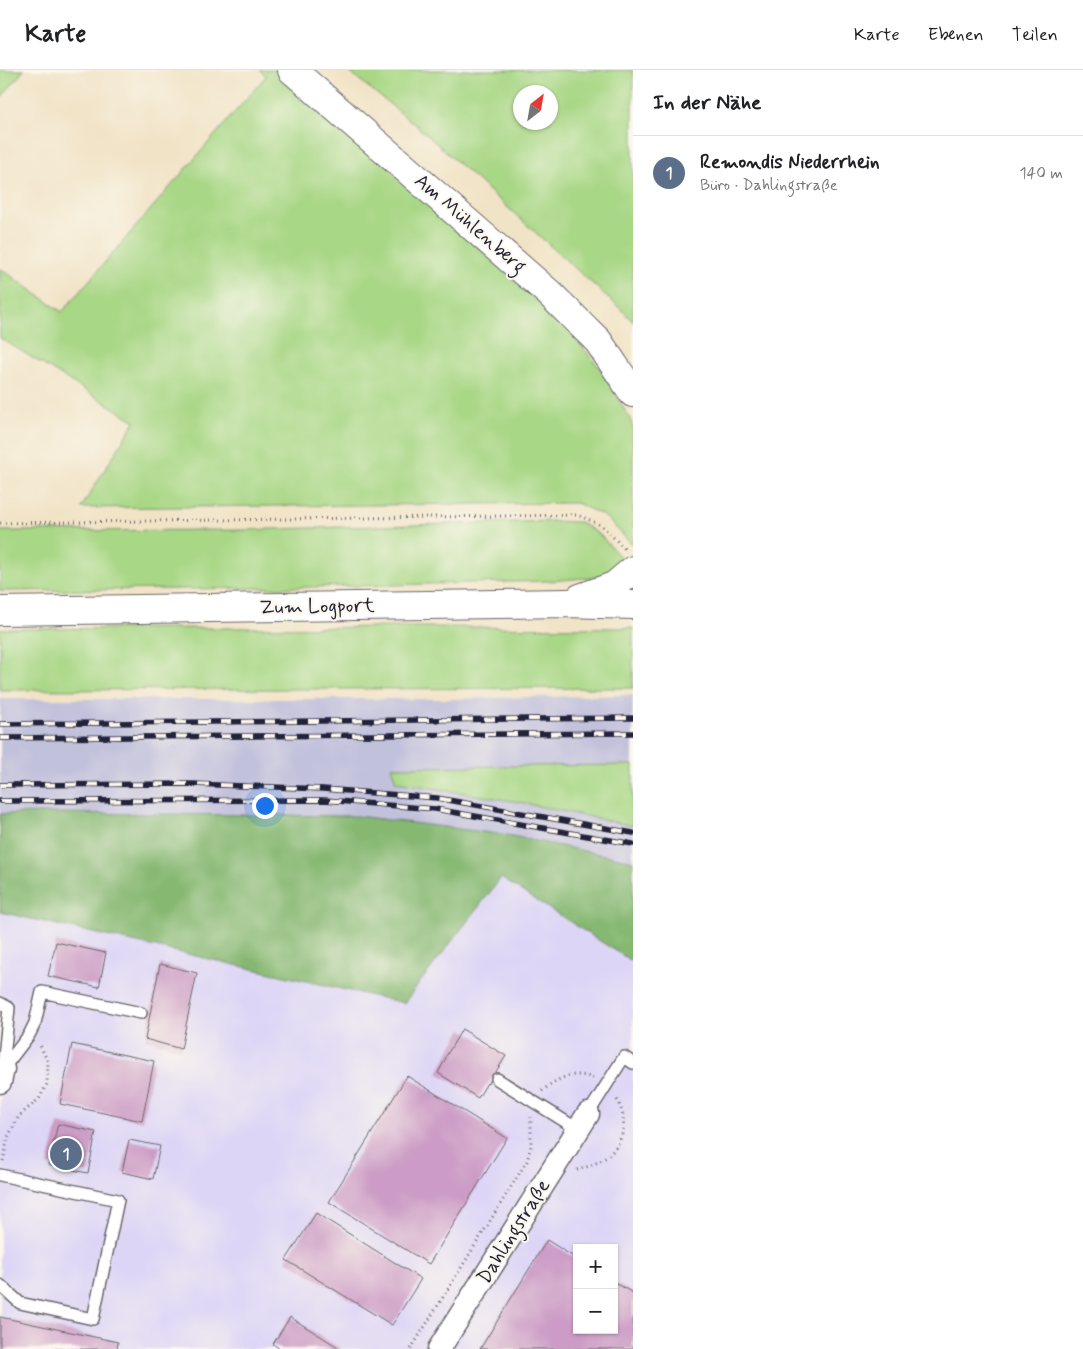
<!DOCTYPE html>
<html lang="de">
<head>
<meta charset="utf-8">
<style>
  body { margin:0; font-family:Mynerve,sans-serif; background:#f6f6f6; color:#202124 }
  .controls { position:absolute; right:15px; bottom:15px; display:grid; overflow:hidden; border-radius:0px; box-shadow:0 1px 4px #0004 }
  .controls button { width:45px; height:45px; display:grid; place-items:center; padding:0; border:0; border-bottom:1px solid #e0e0e0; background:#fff; color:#202124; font:25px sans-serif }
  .compass { position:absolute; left:513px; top:15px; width:45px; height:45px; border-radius:50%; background:#fff; box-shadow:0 1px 4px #0004; rotate:31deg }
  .you { position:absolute; left:264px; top:735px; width:18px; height:18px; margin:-12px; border:4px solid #fff; border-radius:50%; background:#1a73e8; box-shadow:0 0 0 8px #1a73e833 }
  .badge { display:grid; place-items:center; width:32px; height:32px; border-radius:50%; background:#ea580c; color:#fff; font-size:16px; font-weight:700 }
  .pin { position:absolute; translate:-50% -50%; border:2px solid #fff; box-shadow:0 1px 5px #0006 }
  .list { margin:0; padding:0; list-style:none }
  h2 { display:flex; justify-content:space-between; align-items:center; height:65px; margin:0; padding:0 20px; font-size:21px }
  h2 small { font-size:16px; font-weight:400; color:#757577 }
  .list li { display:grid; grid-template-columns:32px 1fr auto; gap:15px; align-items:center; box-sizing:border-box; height:75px; padding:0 20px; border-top:1px solid #e0e0e0 }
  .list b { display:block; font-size:19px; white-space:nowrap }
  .list p { margin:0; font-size:16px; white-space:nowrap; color:#757577 }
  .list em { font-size:16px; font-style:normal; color:#757577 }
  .map { position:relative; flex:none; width:633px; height:1279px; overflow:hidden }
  header { display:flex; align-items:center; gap:30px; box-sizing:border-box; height:70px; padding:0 25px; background:#fff; border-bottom:1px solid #e0e0e0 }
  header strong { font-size:24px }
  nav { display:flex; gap:28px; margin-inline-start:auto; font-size:18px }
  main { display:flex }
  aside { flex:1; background:#fff }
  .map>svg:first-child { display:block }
  .built { fill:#ddd5f6; fill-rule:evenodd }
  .industrial { fill:#c2c1dc }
  .green { fill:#a8d785; stroke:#657c60; fill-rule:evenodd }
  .forest { fill:#86b872; stroke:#546d56 }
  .building { fill:#cc9cc6 }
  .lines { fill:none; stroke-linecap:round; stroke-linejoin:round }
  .lane-casing { stroke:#6a666c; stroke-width:14 }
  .street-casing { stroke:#6a666c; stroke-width:25 }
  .secondary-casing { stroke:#6a666c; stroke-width:30 }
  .path { stroke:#6a666c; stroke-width:3; stroke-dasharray:1 4; stroke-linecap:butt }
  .lane { stroke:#fff; stroke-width:11 }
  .street { stroke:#fff; stroke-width:22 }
  .secondary { stroke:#fff; stroke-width:28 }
  .rail-casing { stroke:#22223b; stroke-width:5.5 }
  .rail { stroke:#fbf7ec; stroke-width:4; stroke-dasharray:11; stroke-linecap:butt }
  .labels { text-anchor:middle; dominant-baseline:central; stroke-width:4; stroke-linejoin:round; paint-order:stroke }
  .street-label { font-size:20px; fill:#22223b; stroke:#fbf7ec }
</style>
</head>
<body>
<header>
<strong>Karte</strong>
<nav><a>Karte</a><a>Ebenen</a><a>Teilen</a></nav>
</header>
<main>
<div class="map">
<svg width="633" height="1279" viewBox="0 0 633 1279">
  <rect width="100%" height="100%" fill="#fbf7ec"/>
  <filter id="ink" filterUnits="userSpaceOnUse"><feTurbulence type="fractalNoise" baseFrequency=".02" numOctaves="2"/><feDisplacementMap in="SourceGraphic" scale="10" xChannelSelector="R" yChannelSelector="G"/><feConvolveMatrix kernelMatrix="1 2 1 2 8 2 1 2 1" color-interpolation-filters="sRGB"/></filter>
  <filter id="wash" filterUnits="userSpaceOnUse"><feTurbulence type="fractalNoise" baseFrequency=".0096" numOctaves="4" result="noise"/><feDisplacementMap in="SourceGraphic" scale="20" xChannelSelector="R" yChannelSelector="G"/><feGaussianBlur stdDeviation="1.12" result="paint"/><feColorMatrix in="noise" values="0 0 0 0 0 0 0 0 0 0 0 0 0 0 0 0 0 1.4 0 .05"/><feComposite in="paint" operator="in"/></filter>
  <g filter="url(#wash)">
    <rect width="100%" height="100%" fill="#f1e3c6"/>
    <!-- built -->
    <path class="built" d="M501,808L633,892V1279H0V842L403,933ZM577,1178H614V1260H577Z"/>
    <!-- industrial -->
    <path class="industrial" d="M633,625V695L392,697L519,732L633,756V791L507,765L357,746L47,743L0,744V629H450Z"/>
    <!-- green -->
    <path class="green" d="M0,0H24L0,29Z
      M260,0H279L423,127L567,258L601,300L629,347L633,357V475L604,446L577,433L81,438L135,351L0,268V198L62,242L266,6Z
      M347,0H633V252L624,242L417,56ZM520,22H550V52H520Z
      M549,451L580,452L600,465L626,493L606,506L551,511L271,518L0,521V461L241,460Z
      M421,557L633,558V618L0,620V559Z
      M633,695V756L519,732L396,712L391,697Z"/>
    <!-- forest -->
    <path class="forest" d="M47,743L357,746L507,765L633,791V892L501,808L404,933L0,842V744Z"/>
    <g id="blocks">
      <!-- building -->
      <path class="building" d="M56,872L106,883L99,917L48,906Z
        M160,894L197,903L181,979L145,969Z
        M462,959L506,986L488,1014L487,1013L478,1028L438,1003L446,988H445Z
        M72,974L154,991L142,1051L60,1034Z
        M407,1006L507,1068L429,1194L329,1132Z
        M58,1054L96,1062L88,1103L48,1095Z
        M129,1070L160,1076L153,1109L122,1102Z
        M316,1143L421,1209L392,1255L286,1190Z
        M547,1170L577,1189V1260H614V1212L633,1223V1279H480Z
        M0,1247L118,1272L117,1279H0Z
        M290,1247L341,1279H280L273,1274Z"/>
    </g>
  </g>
  <g filter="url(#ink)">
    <use href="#blocks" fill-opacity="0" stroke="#6a666c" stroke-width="1"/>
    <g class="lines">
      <!-- lane casing -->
      <g class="lane-casing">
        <path id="lane" d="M0,933L9,938L3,997
          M3,999L29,965L35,953L42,922L141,943
          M497,1009L579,1060
          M588,1044L624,987L633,993
          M0,1105L118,1130L93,1249L20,1233L0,1215"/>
      </g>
      <!-- street casing -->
      <g class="street-casing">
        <path id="street" d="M0,1012L3,999
          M439,1279L588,1044"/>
      </g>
      <!-- secondary casing -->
      <g class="secondary-casing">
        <path id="secondary" d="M292,0L549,223L598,271L633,323
          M580,528L614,516L633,500
          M0,541L567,533L633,535"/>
      </g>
      <!-- path -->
      <path class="path" d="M0,453L577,445L590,450L602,456L625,479
        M542,1021C556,1009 573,1000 593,1008
        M3,1091L8,1067L19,1046L39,1029L47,1014L48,992L40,975
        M577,1100C583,1098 590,1096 596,1093C623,1081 631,1053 616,1028
        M411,1279L527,1091L531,1076V1047"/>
      <!-- lane -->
      <use href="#lane" class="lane"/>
      <!-- street -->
      <use href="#street" class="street"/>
      <!-- secondary -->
      <use href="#secondary" class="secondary"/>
      <!-- rail casing -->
      <g class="rail-casing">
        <path id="rail" d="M0,654L633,648
          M0,668L633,663
          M0,715L193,714L323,719L437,728L633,763
          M0,731L325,730L435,739L633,774"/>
      </g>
      <!-- rail -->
      <use href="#rail" class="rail"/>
    </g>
  </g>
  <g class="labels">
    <!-- street labels -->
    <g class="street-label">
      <text transform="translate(470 154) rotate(41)">Am Mühlenberg</text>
      <text transform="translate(317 537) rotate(-1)">Zum Logport</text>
      <text transform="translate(514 1162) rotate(-58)">Dahlingstraße</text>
    </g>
  </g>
</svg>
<div class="controls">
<button>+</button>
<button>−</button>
</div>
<svg class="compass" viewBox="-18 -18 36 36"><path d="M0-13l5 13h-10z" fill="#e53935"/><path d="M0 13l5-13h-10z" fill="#757577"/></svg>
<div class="you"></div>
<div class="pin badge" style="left:66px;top:1084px;background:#5c6f8a">1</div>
</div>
<aside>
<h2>In der Nähe<small></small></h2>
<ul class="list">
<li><span class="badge" style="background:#5c6f8a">1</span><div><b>Remondis Niederrhein</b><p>Büro · Dahlingstraße</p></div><em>140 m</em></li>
</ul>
</aside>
</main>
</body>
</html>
